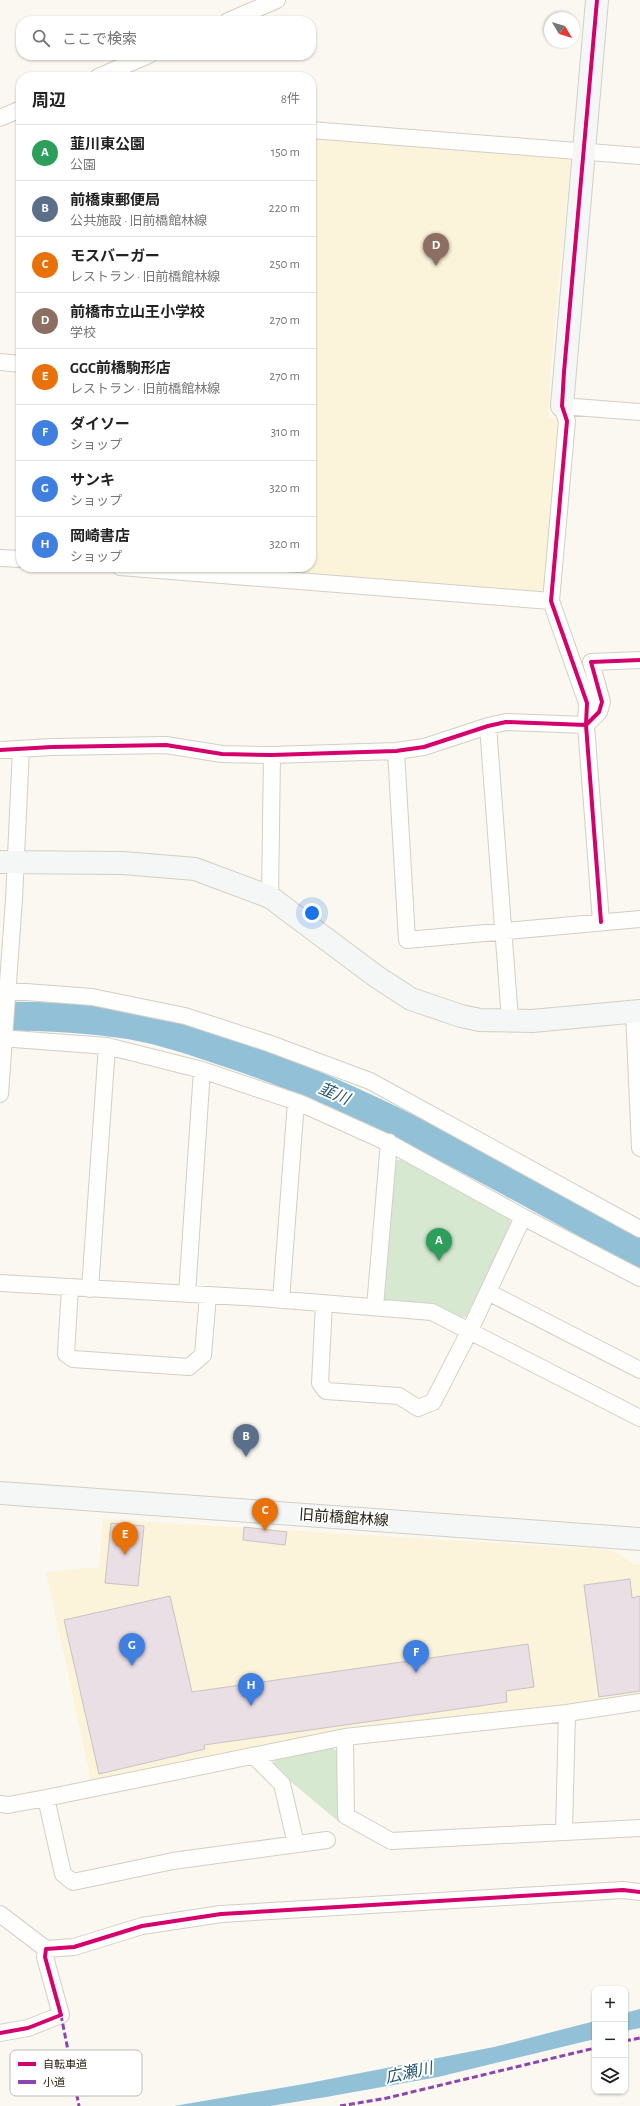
<!DOCTYPE html>
<html lang="ja">
<head>
<meta charset="utf-8">
<style>
  body { margin:0; font-family:"Alegreya Sans","Noto Sans JP",sans-serif; background:#f2f2f2; color:#222 }
  .controls { position:absolute; right:12px; bottom:12px; display:grid; overflow:hidden; border-radius:8px; box-shadow:0 1px 3px #0004 }
  .controls button { width:36px; height:36px; display:grid; place-items:center; padding:0; border:0; border-bottom:1px solid #e0e0e0; background:#fff; color:#222; font:20px sans-serif }
  .compass { position:absolute; left:544px; top:12px; width:36px; height:36px; border-radius:50%; background:#fff; box-shadow:0 1px 3px #0004; rotate:128deg }
  .you { position:absolute; left:312px; top:913px; width:14px; height:14px; margin:-10px; border:3px solid #fff; border-radius:50%; background:#1a73e8; box-shadow:0 0 0 6px #1a73e833 }
  .badge { display:grid; place-items:center; width:26px; height:26px; border-radius:50%; background:#7c3aed; color:#fff; font-size:13px; font-weight:700 }
  .pin { position:absolute; translate:-50% -33px; filter:drop-shadow(0 1px 2px #0008) }
  .pin::after { content:''; position:absolute; top:21px; width:14px; height:12px; background:inherit; clip-path:polygon(0 0,100% 0,50% 100%) }
  .list { margin:0; padding:0; list-style:none }
  h2 { display:flex; justify-content:space-between; align-items:center; height:52px; margin:0; padding:0 16px; font-size:17px }
  h2 small { font-size:13px; font-weight:400; color:#767676 }
  .list li { display:grid; grid-template-columns:26px 1fr auto; gap:12px; align-items:center; box-sizing:border-box; height:56px; padding:0 16px; border-top:1px solid #e0e0e0 }
  .list b { display:block; font-size:15px; white-space:nowrap }
  .list p { margin:0; font-size:13px; white-space:nowrap; color:#767676 }
  .list em { font-size:13px; font-style:normal; color:#767676 }
  .icon { flex:none; width:22px; height:22px; fill:none; stroke:currentColor; stroke-width:2; stroke-linecap:round; stroke-linejoin:round }
  .map { position:relative; flex:none; width:640px; height:2106px; overflow:hidden }
  .search { position:absolute; background:#fff; box-shadow:0 1px 3px #0004; left:16px; top:16px; width:300px; height:44px; display:flex; align-items:center; gap:10px; box-sizing:border-box; padding:0 14px; border-radius:16px; color:#767676; font-size:15px }
  .panel { position:absolute; background:#fff; box-shadow:0 1px 3px #0004; left:16px; top:72px; width:300px; height:500px; border-radius:16px }
  .map>svg:first-child { display:block }
  .built { fill:#fbf3da }
  .green { fill:#d7e8d1 }
  .water { fill:#92c1d7 }
  .lines { fill:none; stroke-linecap:round; stroke-linejoin:round }
  .river { stroke:#92c1d7; stroke-width:29 }
  .building { fill:#eadfe5; stroke:#c9c3c4 }
  .street-casing { stroke:#d2cfc6; stroke-width:18 }
  .secondary-casing { stroke:#d2cfc6; stroke-width:24 }
  .street { stroke:#fefefd; stroke-width:16 }
  .secondary { stroke:#f4f7f5; stroke-width:22 }
  .quiet { stroke:#8e44ad; stroke-width:3; stroke-dasharray:6 3; stroke-linecap:butt }
  .cycleway-casing { stroke:#fff; stroke-width:6 }
  .cycleway { stroke:#d6006c; stroke-width:4 }
  .labels { text-anchor:middle; dominant-baseline:central; stroke-width:4; stroke-linejoin:round; paint-order:stroke }
  .street-label { font-size:15px; fill:#262216; stroke:#fff }
  .water-label { font-size:16px; font-style:italic; fill:#235771; stroke:#fff }
  .key { fill:#fff; stroke:#bebdb9; stroke-width:1 }
  .key-label { font-size:11px; fill:#262216 }
</style>
</head>
<body>
<div class="map">
<svg width="640" height="2106" viewBox="0 0 640 2106">
  <rect width="100%" height="100%" fill="#faf8f1"/>
  <!-- built -->
  <path class="built" d="M311,136L571,157L550,375L549,418H559L545,590L541,593L212,567H311Z
    M103,1519L612,1550L635,1564H640V1697L334,1731L91,1781L46,1572L99,1567Z"/>
  <!-- green -->
  <path class="green" d="M403,1158L509,1217L511,1227L466,1317L458,1318L432,1303H388L381,1294L393,1162Z
    M331,1747L338,1752L339,1822L272,1766L274,1759Z"/>
  <!-- water -->
  <path class="water" d="M640,2009V2028L625,2031V2013Z
    M595,2021V2039L438,2077L326,2097L270,2106H174L304,2084L494,2047Z"/>
  <g class="lines">
    <!-- river -->
    <path class="river" d="M0,1016C44,1016 88,1018 131,1025C166,1031 202,1044 235,1055C378,1103 508,1182 640,1253"/>
  </g>
  <!-- building -->
  <path class="building" d="M111,1523L144,1526L138,1586L105,1583Z
    M244,1527L287,1532L285,1545L243,1540Z
    M630,1579L632,1598L640,1596V1691L599,1697L584,1585Z
    M170,1596L192,1692L528,1644L534,1687L506,1691L507,1702L204,1745L205,1749L99,1774L64,1620Z"/>
  <g class="lines">
    <!-- street casing -->
    <g class="street-casing">
      <path id="street" d="M228,21L277,0
        M98,77L149,55
        M0,118L21,109
        M311,130L640,156
        M0,362L21,364
        M0,558L21,559
        M120,567L551,601
        M488,726L510,1020
        M0,750L52,747L166,745L222,754L272,755L396,751L424,747L488,726L506,722L586,725L599,712L602,702L591,662L640,660
        M396,751L407,940L640,919
        M270,897L272,755
        M601,922L586,725L587,703L551,601L567,421L562,406L640,412
        M0,990L92,997L185,1016L268,1043L370,1081L640,1229
        M634,1012L640,1148
        M0,1038L107,1046L202,1070L300,1103L393,1145L523,1217L640,1278
        M0,1094L14,899L21,749
        M0,1283L260,1298L432,1312L640,1418
        M70,1287L66,1354L73,1359L189,1367L203,1355L208,1295
        M90,1289L107,1046
        M488,1292L640,1370
        M187,1294L202,1070
        M281,1300L296,1102
        M324,1303L320,1383L326,1391L399,1396L418,1408L433,1402L470,1330L523,1217
        M375,1307L389,1142
        M345,1737L346,1816L391,1841L640,1828
        M254,1756L282,1784L296,1844
        M46,1798L63,1874L73,1882L173,1861L327,1840
        M0,1804L8,1805L46,1798L345,1737L567,1713L640,1702
        M564,1831L567,1713
        M0,1914L46,1949
        M0,2033L28,2028L61,2015L45,1957L46,1949L74,1947L142,1926L221,1914L623,1890L640,1892"/>
    </g>
    <!-- secondary casing -->
    <g class="secondary-casing">
      <path id="secondary" d="M562,406L597,0
        M0,862L123,863L195,869L270,897L377,977L411,999L461,1016L480,1020L532,1021L640,1011
        M0,1493L640,1539"/>
    </g>
    <!-- street -->
    <use href="#street" class="street"/>
    <!-- secondary -->
    <use href="#secondary" class="secondary"/>
    <!-- quiet -->
    <path class="quiet" d="M61,2015L79,2106
      M625,2041L640,2038
      M340,2106L387,2098L595,2048"/>
    <!-- cycleway casing -->
    <g class="cycleway-casing">
      <path id="cycleway" d="M597,0L564,372L562,406L567,421L551,601L587,703L586,725L601,922
        M0,750L52,747L166,745L222,754L272,755L396,751L424,747L488,726L506,722L586,725L599,712L602,702L591,662L640,660
        M0,2033L28,2028L61,2015L45,1957L46,1949L74,1947L142,1926L221,1914L623,1890L640,1892"/>
    </g>
    <!-- cycleway -->
    <use href="#cycleway" class="cycleway"/>
  </g>
  <g class="labels">
    <!-- street labels -->
    <g class="street-label">
      <text transform="translate(344 1518) rotate(4)">旧前橋館林線</text>
    </g>
    <!-- water labels -->
    <g class="water-label">
      <text transform="translate(334 1094) rotate(23)">韮川</text>
      <text transform="translate(409 2073) rotate(-12)">広瀬川</text>
    </g>
  </g>
  <!-- legend -->
  <rect x="10" y="2050" width="132" height="46" rx="6" class="key"/>
  <rect x="18" y="2062" width="18" height="4" fill="#d6006c"/>
  <rect x="18" y="2080" width="18" height="4" fill="#8e44ad"/>
  <g class="key-label">
    <text x="43" y="2068">自転車道</text>
    <text x="43" y="2086">小道</text>
  </g>
</svg>
<div class="controls">
<button>+</button>
<button>−</button>
<button><svg class="icon" aria-label="layers" viewBox="0 0 24 24"><path d="M12 4l9 5-9 5-9-5zM3 14l9 5 9-5"/></svg></button>
</div>
<svg class="compass" viewBox="-18 -18 36 36"><path d="M0-13l5 13h-10z" fill="#e53935"/><path d="M0 13l5-13h-10z" fill="#767676"/></svg>
<div class="you"></div>
<div class="pin badge" style="left:439px;top:1261px;background:#2e9e5b">A</div>
<div class="pin badge" style="left:246px;top:1457px;background:#5c6f8a">B</div>
<div class="pin badge" style="left:265px;top:1531px;background:#e8710a">C</div>
<div class="pin badge" style="left:436px;top:266px;background:#8d6e63">D</div>
<div class="pin badge" style="left:125px;top:1555px;background:#e8710a">E</div>
<div class="pin badge" style="left:416px;top:1673px;background:#3f7fe0">F</div>
<div class="pin badge" style="left:132px;top:1666px;background:#3f7fe0">G</div>
<div class="pin badge" style="left:251px;top:1706px;background:#3f7fe0">H</div>
<div class="search"><svg class="icon" aria-label="search" viewBox="0 0 24 24"><circle cx="10" cy="10" r="6"/><path d="M15 15l6 6"/></svg>ここで検索</div>
<section class="panel">
<h2>周辺<small>8件</small></h2>
<ul class="list">
<li><span class="badge" style="background:#2e9e5b">A</span><div><b>韮川東公園</b><p>公園</p></div><em>150 m</em></li>
<li><span class="badge" style="background:#5c6f8a">B</span><div><b>前橋東郵便局</b><p>公共施設 · 旧前橋館林線</p></div><em>220 m</em></li>
<li><span class="badge" style="background:#e8710a">C</span><div><b>モスバーガー</b><p>レストラン · 旧前橋館林線</p></div><em>250 m</em></li>
<li><span class="badge" style="background:#8d6e63">D</span><div><b>前橋市立山王小学校</b><p>学校</p></div><em>270 m</em></li>
<li><span class="badge" style="background:#e8710a">E</span><div><b>GGC前橋駒形店</b><p>レストラン · 旧前橋館林線</p></div><em>270 m</em></li>
<li><span class="badge" style="background:#3f7fe0">F</span><div><b>ダイソー</b><p>ショップ</p></div><em>310 m</em></li>
<li><span class="badge" style="background:#3f7fe0">G</span><div><b>サンキ</b><p>ショップ</p></div><em>320 m</em></li>
<li><span class="badge" style="background:#3f7fe0">H</span><div><b>岡崎書店</b><p>ショップ</p></div><em>320 m</em></li>
</ul>
</section>
</div>
</body>
</html>
